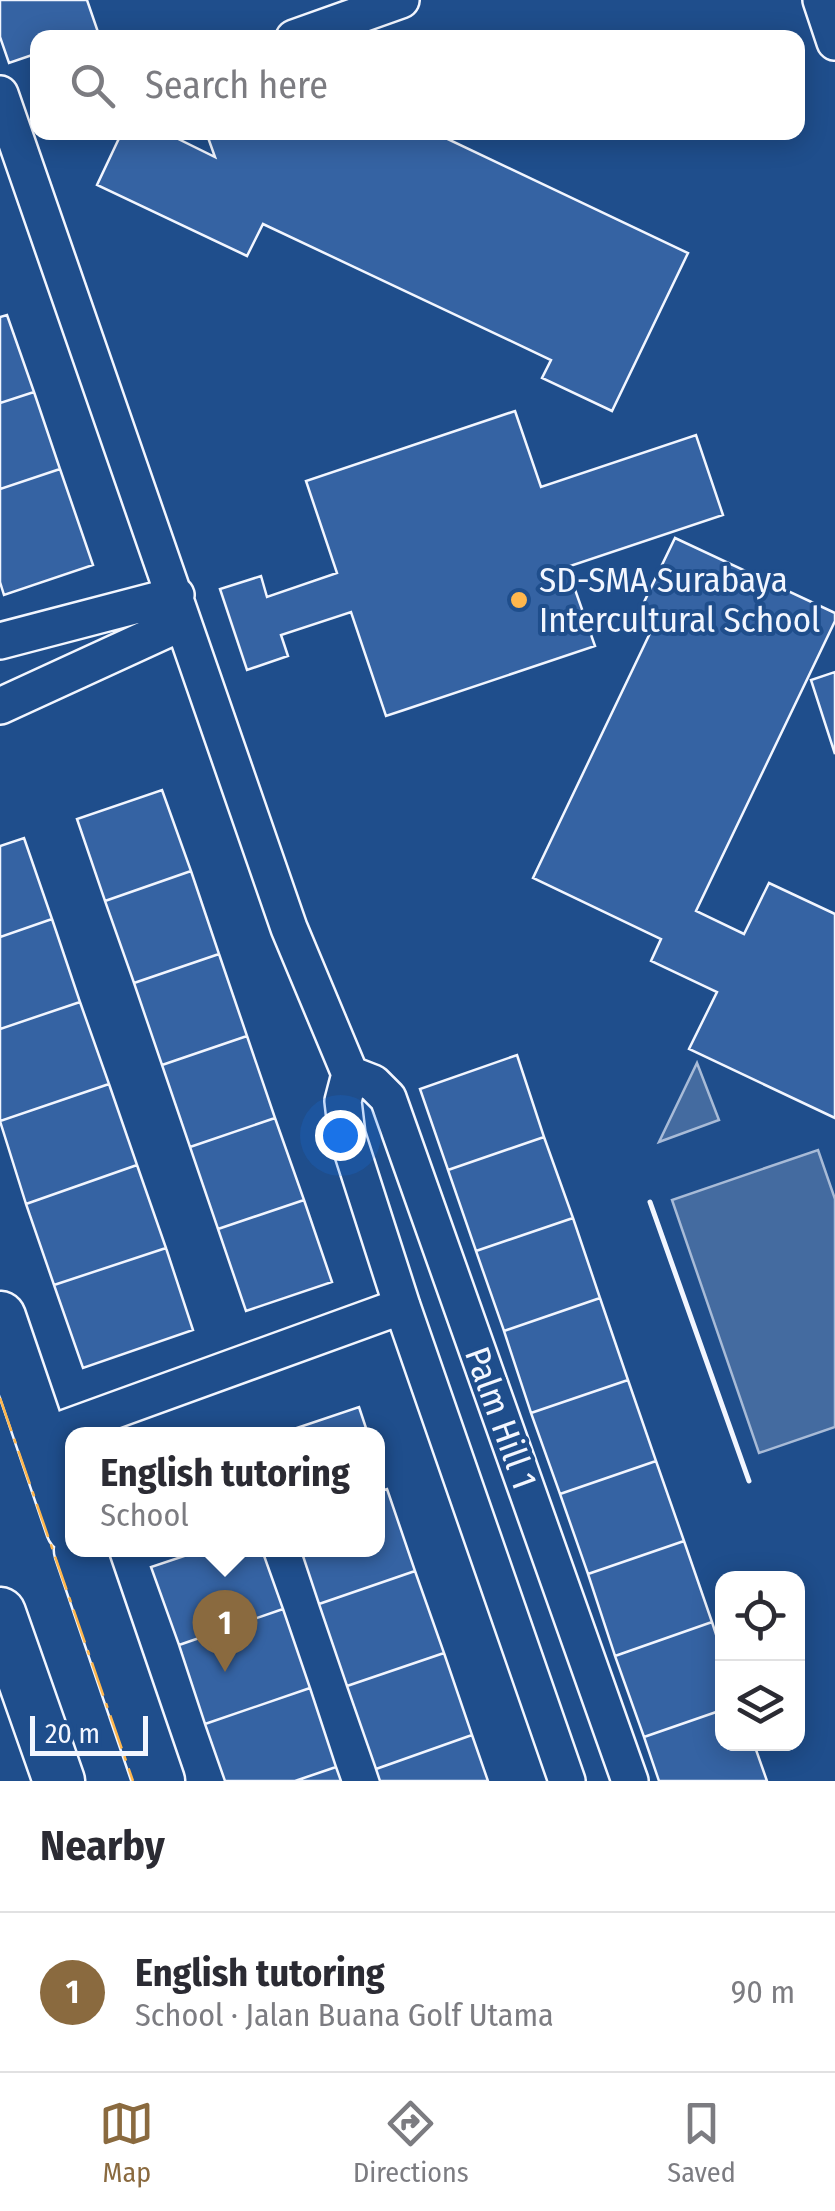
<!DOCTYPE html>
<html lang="en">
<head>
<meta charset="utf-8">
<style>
  body { margin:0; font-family:"Fira Sans Condensed",sans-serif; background:#f2f2f3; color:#2b2b33 }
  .controls { position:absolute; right:30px; bottom:30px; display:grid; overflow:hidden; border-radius:20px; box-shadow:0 5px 25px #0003 }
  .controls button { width:90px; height:90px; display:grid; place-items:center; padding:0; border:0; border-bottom:2px solid #e1e1e2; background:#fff; color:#2b2b33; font:50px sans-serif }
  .scale { position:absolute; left:30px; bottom:25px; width:118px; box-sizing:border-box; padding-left:10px; border:5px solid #f2f6ff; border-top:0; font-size:28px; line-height:35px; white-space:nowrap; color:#f2f6ff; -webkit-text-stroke:8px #1f4e8c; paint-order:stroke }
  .you { position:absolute; left:340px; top:1135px; width:35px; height:35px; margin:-25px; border:8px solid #fff; border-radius:50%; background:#1a73e8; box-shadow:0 0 0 15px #1a73e833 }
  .badge { display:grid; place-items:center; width:65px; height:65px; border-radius:50%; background:#8a6a3f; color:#fff; font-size:32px; font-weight:700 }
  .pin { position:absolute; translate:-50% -82px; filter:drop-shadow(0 2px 5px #0008) }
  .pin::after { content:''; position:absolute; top:52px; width:35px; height:30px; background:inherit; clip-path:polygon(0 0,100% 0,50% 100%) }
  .popup { position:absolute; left:65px; top:1427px; width:320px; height:130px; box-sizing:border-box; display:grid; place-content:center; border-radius:20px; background:#fff; filter:drop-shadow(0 2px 8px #0005); font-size:32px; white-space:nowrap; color:#7c7c81 }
  .popup b { font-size:38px; color:#2b2b33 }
  .popup::after { content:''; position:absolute; left:50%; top:100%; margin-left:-20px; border:20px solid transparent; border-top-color:#fff }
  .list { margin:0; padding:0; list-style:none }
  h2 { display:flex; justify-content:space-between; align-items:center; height:130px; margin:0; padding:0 40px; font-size:42px }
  h2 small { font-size:32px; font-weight:400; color:#7c7c81 }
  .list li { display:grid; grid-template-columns:65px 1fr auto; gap:30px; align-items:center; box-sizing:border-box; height:160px; padding:0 40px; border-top:2px solid #e1e1e2 }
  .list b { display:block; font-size:38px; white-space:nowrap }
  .list p { margin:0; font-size:32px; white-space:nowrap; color:#7c7c81 }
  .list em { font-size:32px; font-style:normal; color:#7c7c81 }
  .icon { flex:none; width:55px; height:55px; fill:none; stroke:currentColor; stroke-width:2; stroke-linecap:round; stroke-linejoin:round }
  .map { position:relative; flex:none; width:835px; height:1781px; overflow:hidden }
  .search { position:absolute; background:#fff; box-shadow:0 5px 25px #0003; left:30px; right:30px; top:30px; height:110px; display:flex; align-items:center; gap:25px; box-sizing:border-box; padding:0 35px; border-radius:20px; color:#7c7c81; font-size:38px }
  .sheet { height:290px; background:#fff }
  nav { display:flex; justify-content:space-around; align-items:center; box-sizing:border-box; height:140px; border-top:2px solid #e1e1e2; background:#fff; font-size:28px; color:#7c7c81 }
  nav a { display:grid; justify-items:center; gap:5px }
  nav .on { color:#8a6a3f }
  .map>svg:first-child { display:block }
  .water { fill:#446ba0; stroke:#a8bbd7; stroke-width:2.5 }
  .building { fill:#3563a3; stroke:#f2f6ff; stroke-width:2.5 }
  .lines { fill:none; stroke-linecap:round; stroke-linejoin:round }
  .minor-casing { stroke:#f2f6ff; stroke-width:40 }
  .secondary-casing { stroke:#f2f6ff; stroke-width:55 }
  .minor { stroke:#1f4e8c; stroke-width:35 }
  .secondary { stroke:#1f4e8c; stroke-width:50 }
  .wall { stroke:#f2f6ff; stroke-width:5 }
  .power { stroke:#ffb74d; stroke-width:2.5; stroke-dasharray:35 8 5 8; stroke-linecap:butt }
  .poi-dot { fill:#ffb74d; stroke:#1f4e8c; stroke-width:4 }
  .labels { text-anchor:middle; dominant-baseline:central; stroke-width:8; stroke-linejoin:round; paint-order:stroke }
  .poi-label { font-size:35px; fill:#f2f6ff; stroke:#1f4e8c; text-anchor:start }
  .street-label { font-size:35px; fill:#f2f6ff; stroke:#1f4e8c }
</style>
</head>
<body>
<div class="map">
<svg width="835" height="1781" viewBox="0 0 835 1781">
  <rect width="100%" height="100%" fill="#1f4e8c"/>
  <!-- water -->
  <path class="water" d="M697,1063L719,1120L659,1142Z
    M818,1150L835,1199V1427L759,1453L672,1200Z"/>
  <!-- building -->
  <path class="building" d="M0,0H87L98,32L82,38H38V53L9,63L0,37Z
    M122,132H164L215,157L206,132H433L688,253L612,411L542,378L551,360L263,224L247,256L97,185Z
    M7,315L34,392L0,403V317Z
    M34,392L60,469L0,489V403Z
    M515,411L541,487L696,435L723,515L567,567L595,646L404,710L386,716L351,612L281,635L288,656L247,670L220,589L261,576L267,597L337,573L306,481Z
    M60,469L93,565L4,595L0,582V489Z
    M675,538L835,613V621L696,911L744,934L769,883L835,914V1118L689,1049L717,992L651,961L661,939L533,878L651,631L634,623Z
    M835,672V754L811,680Z
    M162,790L191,871L105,901L77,819Z
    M24,838L52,919L0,937V846Z
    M191,871L219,954L134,983L105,901Z
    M52,919L80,1002L0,1029V937Z
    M219,954L247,1036L162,1065L134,983Z
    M80,1002L109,1084L0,1121V1029Z
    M247,1036L275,1118L190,1147L162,1065Z
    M517,1055L544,1137L448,1170L420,1089Z
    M109,1084L137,1165L26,1204L0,1121Z
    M275,1118L304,1200L218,1229L190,1147Z
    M544,1137L573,1218L476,1251L448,1170Z
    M137,1165L166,1248L54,1285L26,1204Z
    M304,1200L332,1282L246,1311L218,1229Z
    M573,1218L600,1298L504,1331L476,1251Z
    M166,1248L193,1330L83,1368L54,1285Z
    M600,1298L628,1380L531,1413L504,1331Z
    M628,1380L656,1461L560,1494L531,1413Z
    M359,1407L368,1434H279Z
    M656,1461L684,1541L588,1574L560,1494Z
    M387,1489L415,1571L319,1604L301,1550H378V1492Z
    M684,1541L712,1622L615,1656L588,1574Z
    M202,1550H262L283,1609L179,1645L151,1567Z
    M415,1571L444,1653L347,1686L319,1604Z
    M283,1609L310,1688L205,1724L179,1645Z
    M712,1622L722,1653V1710L644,1737L615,1656Z
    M444,1653L472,1735L376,1769L347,1686Z
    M310,1688L336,1767L295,1781H225L205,1724Z
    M722,1710V1744H754L767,1781H659L644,1737Z
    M472,1735L488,1781H380L376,1769Z
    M336,1767L341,1781H295Z"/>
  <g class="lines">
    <!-- minor casing -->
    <g class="minor-casing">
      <path id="minor" d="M821,0L835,42
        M294,38L401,0
        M0,94L289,928L350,1074L343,1101L347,1135L402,1306L567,1781
        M0,641L176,595
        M0,706L183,622
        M350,1074L373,1083L388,1098L630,1781
        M41,1437L402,1306"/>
    </g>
    <!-- secondary casing -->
    <g class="secondary-casing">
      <path id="secondary" d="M0,1317L72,1528
        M80,1550L159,1781
        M0,1613L59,1781"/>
    </g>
    <!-- minor -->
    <use href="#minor" class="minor"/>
    <!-- secondary -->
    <use href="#secondary" class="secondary"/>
    <!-- wall -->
    <path class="wall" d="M650,1202L749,1481"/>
    <!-- power -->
    <path class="power" d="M0,1398L133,1781"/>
  </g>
  <!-- markers -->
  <circle class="poi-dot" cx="519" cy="600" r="10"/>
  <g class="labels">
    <!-- poi labels -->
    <g class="poi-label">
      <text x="539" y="580">SD-SMA Surabaya<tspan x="539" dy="40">Intercultural School</tspan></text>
    </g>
    <!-- street labels -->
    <g class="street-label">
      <text transform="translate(501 1418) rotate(70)">Palm Hill 1</text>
    </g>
  </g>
</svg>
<div class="controls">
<button><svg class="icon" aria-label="locate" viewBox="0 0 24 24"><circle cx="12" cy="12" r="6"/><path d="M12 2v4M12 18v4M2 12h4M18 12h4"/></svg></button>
<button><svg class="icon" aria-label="layers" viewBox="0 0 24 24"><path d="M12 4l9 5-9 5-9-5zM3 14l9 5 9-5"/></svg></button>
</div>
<div class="scale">20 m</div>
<div class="you"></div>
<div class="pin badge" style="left:225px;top:1672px">1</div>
<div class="popup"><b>English tutoring</b>School</div>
<div class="search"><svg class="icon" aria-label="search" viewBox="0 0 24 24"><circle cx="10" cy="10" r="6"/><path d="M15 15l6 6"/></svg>Search here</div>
</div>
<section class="sheet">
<h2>Nearby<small></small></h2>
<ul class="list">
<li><span class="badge">1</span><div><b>English tutoring</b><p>School · Jalan Buana Golf Utama</p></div><em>90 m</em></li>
</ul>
</section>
<nav>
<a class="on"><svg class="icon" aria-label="map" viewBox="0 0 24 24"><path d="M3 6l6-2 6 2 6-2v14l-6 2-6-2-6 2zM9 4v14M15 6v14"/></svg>Map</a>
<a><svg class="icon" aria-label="directions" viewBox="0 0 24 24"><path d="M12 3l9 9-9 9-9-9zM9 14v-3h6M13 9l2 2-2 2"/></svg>Directions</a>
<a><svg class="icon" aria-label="saved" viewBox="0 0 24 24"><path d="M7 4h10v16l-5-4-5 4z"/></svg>Saved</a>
</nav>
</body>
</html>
